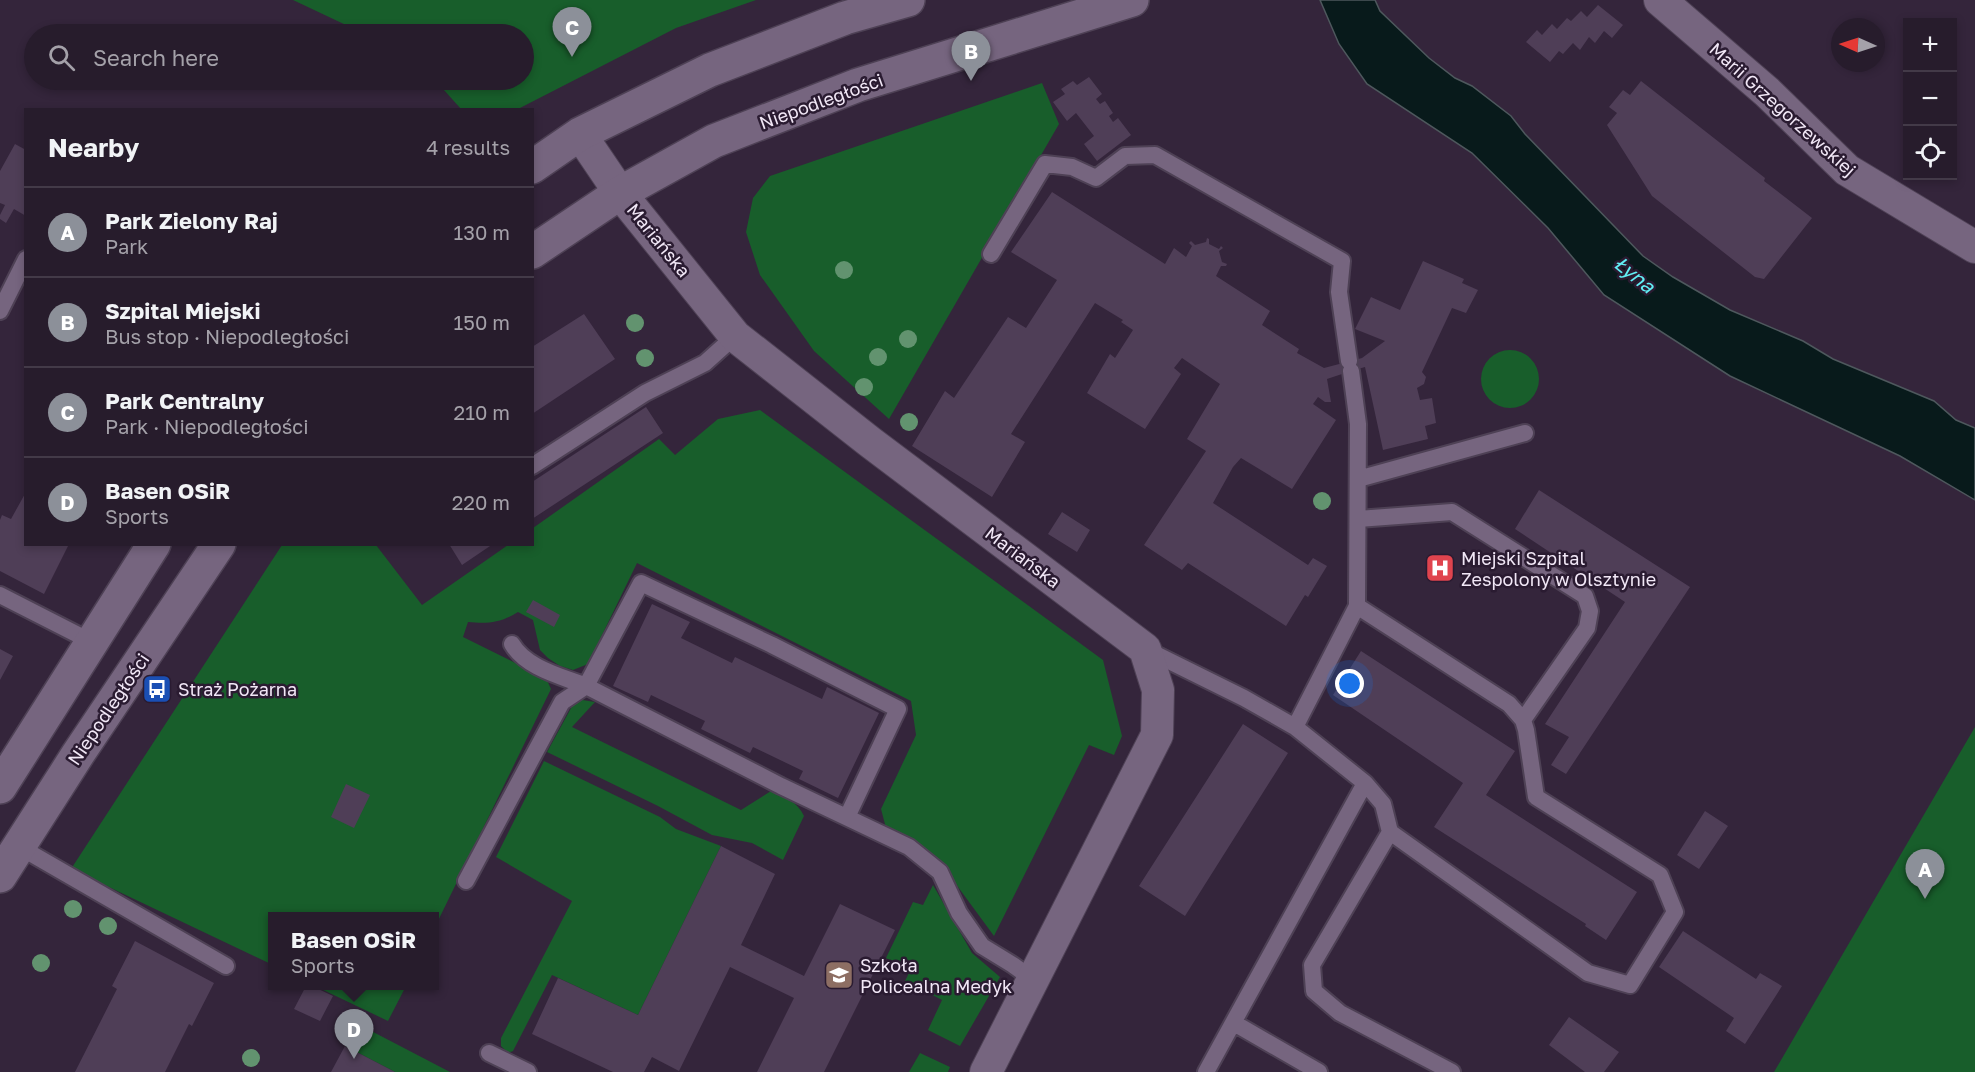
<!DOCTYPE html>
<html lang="en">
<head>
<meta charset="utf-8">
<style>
  body { margin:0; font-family:"Golos Text",sans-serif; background:#2f2534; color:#f1f3f6 }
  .controls { position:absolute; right:18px; top:18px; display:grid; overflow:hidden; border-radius:0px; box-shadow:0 3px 9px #0003 }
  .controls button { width:54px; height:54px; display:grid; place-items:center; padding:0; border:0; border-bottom:2px solid #433a48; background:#271c2c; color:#f1f3f6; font:30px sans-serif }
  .compass { position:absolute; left:1831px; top:18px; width:54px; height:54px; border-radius:50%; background:#271c2c; box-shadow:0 3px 9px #0003; rotate:273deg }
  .you { position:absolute; left:1350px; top:684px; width:21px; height:21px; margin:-15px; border:4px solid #fff; border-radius:50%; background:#1a73e8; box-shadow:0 0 0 9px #1a73e833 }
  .badge { display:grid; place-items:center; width:39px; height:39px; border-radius:50%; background:#8c9099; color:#fff; font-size:20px; font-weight:700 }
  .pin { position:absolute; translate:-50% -50px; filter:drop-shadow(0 2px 3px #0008) }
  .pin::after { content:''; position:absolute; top:32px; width:21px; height:18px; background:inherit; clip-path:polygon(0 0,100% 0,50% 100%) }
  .popup { position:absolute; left:268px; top:912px; width:171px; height:78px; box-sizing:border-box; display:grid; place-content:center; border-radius:0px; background:#271c2c; filter:drop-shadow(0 2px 4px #0005); font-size:20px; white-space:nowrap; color:#a4a1a9 }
  .popup b { font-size:22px; color:#f1f3f6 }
  .popup::after { content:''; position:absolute; left:50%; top:100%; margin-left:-12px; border:12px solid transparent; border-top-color:#271c2c }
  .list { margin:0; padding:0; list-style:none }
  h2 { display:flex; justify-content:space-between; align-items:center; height:78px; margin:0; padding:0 24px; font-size:26px }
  h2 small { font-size:20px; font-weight:400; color:#a4a1a9 }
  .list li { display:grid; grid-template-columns:39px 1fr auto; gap:18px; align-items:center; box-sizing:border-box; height:90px; padding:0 24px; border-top:2px solid #433a48 }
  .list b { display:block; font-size:22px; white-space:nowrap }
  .list p { margin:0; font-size:20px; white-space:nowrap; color:#a4a1a9 }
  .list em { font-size:20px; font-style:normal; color:#a4a1a9 }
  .icon { flex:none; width:33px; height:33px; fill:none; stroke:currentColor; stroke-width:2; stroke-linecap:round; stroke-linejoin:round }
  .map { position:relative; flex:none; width:1975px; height:1072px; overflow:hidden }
  .search { position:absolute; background:#271c2c; box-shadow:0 3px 9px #0003; left:24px; top:24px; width:510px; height:66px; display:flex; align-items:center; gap:15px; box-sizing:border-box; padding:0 21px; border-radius:33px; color:#a4a1a9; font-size:22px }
  .panel { position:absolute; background:#271c2c; box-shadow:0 3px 9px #0003; left:24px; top:108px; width:510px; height:438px; border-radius:0px }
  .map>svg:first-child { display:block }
  .green { fill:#185e2b }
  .water { fill:#081a1b; stroke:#4e585d; stroke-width:1.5 }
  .building { fill:#4f3e57 }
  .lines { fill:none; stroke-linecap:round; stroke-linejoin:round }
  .service-casing { stroke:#4e4155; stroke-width:20 }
  .minor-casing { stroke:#4e4155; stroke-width:34 }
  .tertiary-casing { stroke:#4e4155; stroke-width:36 }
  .service { stroke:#76657f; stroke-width:16 }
  .minor { stroke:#76657f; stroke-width:32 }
  .tertiary { stroke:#76657f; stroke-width:33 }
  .tree { fill:#62936f }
  .labels { text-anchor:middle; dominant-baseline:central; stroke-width:5; stroke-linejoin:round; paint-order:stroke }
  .street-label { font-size:18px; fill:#f1e7f6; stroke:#2a1b31 }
  .poi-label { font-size:18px; fill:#f1e7f6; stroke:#2a1b31; text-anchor:start }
  .water-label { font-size:20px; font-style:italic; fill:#62eef5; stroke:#2a1b31 }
</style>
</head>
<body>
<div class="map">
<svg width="1975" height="1072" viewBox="0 0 1975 1072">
  <rect width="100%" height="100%" fill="#34253b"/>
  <!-- green -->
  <path class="green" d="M293,0H756L676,28L518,109H461L435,80H524V34H365Z
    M1042,83L1059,124L889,419L814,351L760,275L746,232L753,198L770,176Z
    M1481 379a29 29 0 1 1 58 0a29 29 0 1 1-58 0Z
    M760,410L1103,660L1122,736L1114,755L1089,745L994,936L936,857L886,828L881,809L916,735L911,701L637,563L588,664L573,670L560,666L548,658L540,650L533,620L518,612C501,623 488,624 468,622L463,637L546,678L551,689L435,927V916H273V965L71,869L282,545H376L422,605L508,545L532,544L533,528L659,439L675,455L718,419Z
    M576,699L595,702L572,727L741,810L771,791C785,795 798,803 804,816L783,860L752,843L712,835L658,806L547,752Z
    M1975,727V1072H1774Z
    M544,761L660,817L676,829L721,846L638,1015L552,975L513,1051L508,1053L501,1046V1038L572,901L496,857Z
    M933,885L972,953L1000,977L960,1046L928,1030L942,1000L905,981L910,971L886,958L913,902L923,905Z
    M315,986H406L388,1021Z
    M356,1023L450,1072H395L345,1046Z
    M920,1053L950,1067L948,1072H909Z"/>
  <!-- water -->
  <path class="water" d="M1320,0H1375L1380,11L1429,58L1455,78L1472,86L1511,116L1525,134L1643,256L1673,277L1730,310L1803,341L1833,359L1934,401L1956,420L1975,428V500L1900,456L1730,376L1604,295L1548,228L1472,153L1367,84L1339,44Z"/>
  <!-- building -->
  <path class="building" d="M1598,5L1623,25L1612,38L1604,31L1595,43L1589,37L1580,50L1573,43L1563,54L1559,51L1550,62L1526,42L1537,30L1542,35L1552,24L1557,29L1567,18L1571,21L1581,11L1587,17Z
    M1089,77L1102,94L1096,99L1100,104L1105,101L1113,113L1109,116L1113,122L1118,118L1131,135L1097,161L1084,144L1094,136L1076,113L1067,121L1053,102L1065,94L1061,89L1073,81L1077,85Z
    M1641,81L1765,178L1764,181L1812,218L1764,279L1755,277L1652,196L1607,125L1617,113L1609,107L1623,90L1630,95Z
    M15,144L26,150V216L14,209L6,223L0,219V215L5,205L0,203V171Z
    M1052,192L1165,264L1174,248L1186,257L1192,246L1189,243L1191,241L1195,245L1206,242L1207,238L1209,239V244L1219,249L1221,246L1223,248L1219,251L1222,262L1227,264L1226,266H1221L1216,276L1270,311L1262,325L1299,349L1297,353L1324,368L1362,358L1385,341L1355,329L1371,297L1400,310L1423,261L1464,279L1462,283L1478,290L1466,313L1452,308L1422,372L1426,377L1424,384L1417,388L1420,400L1432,398L1436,423L1425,426L1428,439L1383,450L1365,367L1351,371L1327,379L1331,402H1325L1318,397L1313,404L1336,420L1292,489L1241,458L1233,467L1213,503L1308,565L1313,558L1327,566L1308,597L1305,595L1286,626L1188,563L1182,570L1144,545L1206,451L1187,439L1220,384L1182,358L1174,368L1181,374L1145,429L1087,393L1110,354L1115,358L1133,330L1121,322L1123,320L1095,303L1011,434L1025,442L992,497L912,446L945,391L954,398L1008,317L1026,328L1057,280L1011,252Z
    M584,314L615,359L532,414V347Z
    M646,407L663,433L532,519V482Z
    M1539,490L1690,587L1566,774L1551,765L1569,737L1545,724L1625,602L1515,529Z
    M26,492V544H69L44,594L0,571V520L2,515L11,519Z
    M1062,512L1090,530L1077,552L1048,534Z
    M449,544H493L462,565Z
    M533,600L560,615L554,627L526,612Z
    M652,604L690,622L681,638L732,663L735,657L822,699L827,687L879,713L838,798L799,779L803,771L753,747L750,753L701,729L705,721L651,695L648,702L613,686Z
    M0,649L13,656L0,680Z
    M1361,651L1515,751L1486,795L1637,892L1606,940L1585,926L1586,924L1434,827L1463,783L1333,695Z
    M1243,724L1288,753L1185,916L1139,886Z
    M346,784L370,795L354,828L331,817Z
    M1705,811L1728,826L1699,869L1677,855Z
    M721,846L775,874L741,945L804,976L840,904L895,930L824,1072H757L794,998L730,967L679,1071L652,1057L644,1072H613L532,1034L558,978L638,1015Z
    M1683,931L1756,979L1760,973L1782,986L1745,1044L1726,1031L1734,1018L1659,967Z
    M135,941L214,983L192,1026L189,1024L165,1072H75L117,989L112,986Z
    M306,986H312L333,996L320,1021L294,1009Z
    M1569,1017L1619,1052L1604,1072H1585L1549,1045Z
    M345,1046L395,1072H331Z"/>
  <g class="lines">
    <!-- service casing -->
    <g class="service-casing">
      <path id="service" d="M991,254L1045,164L1072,167L1096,178L1125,156L1155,155L1342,261L1339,292L1349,361
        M0,311L26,259
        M532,466L645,393L705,363L735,336
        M1358,479L1525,433
        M1358,519L1452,512L1585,596L1590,611L1587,628L1523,720
        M0,595L92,642
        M1357,606L1509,704L1523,720L1526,730L1536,797L1660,875L1675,912L1630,985L1588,973L1390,832L1383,804L1365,783
        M512,644C526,668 561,676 586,686L641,583L772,645L898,709L847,817
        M1145,649L1244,698L1295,727
        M1390,832L1312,965L1314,991L1340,1013L1452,1072
        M18,846L226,966
        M466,881L562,702L586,686L781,786L909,847L940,872L959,913L982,946L1013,965L1032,979
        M1234,1023L1319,1072
        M489,1053L528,1072
        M1206,1072L1365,783L1295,727L1357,606L1358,424L1351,371"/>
    </g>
    <!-- minor casing -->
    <g class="minor-casing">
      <path id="minor" d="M1660,0L1767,92L1847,170L1975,247
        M580,134L620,193L735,336L870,442L1145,649L1158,690L1157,735L986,1072"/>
    </g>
    <!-- tertiary casing -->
    <g class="tertiary-casing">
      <path id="tertiary" d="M532,167L580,134L710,70L845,18L908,0
        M532,252L620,193L714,141L858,85L1132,0
        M0,787L154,544
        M0,876L78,754L219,544"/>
    </g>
    <!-- service -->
    <use href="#service" class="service"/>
    <!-- minor -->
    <use href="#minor" class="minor"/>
    <!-- tertiary -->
    <use href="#tertiary" class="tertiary"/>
  </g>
  <!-- trees -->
  <g class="tree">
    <circle cx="844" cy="270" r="9"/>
    <circle cx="635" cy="323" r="9"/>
    <circle cx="908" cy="339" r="9"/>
    <circle cx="878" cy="357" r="9"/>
    <circle cx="645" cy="358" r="9"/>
    <circle cx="864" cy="387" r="9"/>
    <circle cx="909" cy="422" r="9"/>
    <circle cx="1322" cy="501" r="9"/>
    <circle cx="73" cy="909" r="9"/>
    <circle cx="108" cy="926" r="9"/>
    <circle cx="41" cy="963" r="9"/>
    <circle cx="251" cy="1058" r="9"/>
  </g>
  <!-- icons -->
  <defs>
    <g id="hospital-square" transform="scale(1.5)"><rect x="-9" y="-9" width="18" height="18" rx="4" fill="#e0444e" stroke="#2a1b31"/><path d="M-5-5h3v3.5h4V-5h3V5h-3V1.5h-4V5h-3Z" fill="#fff"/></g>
    <g id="bus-square" transform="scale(1.5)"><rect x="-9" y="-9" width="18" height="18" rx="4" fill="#1a4fb4" stroke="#2a1b31"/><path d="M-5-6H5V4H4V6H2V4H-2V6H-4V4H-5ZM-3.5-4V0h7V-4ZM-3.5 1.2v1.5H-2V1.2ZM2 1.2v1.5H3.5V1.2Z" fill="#fff"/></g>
    <g id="school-square" transform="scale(1.5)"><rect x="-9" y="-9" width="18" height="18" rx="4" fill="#8d6e63" stroke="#2a1b31"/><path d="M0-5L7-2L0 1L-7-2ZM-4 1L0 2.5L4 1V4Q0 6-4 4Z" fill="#fff"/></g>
  </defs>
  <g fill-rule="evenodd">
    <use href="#hospital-square" x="1440" y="568"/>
    <use href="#bus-square" x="157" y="689"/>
    <use href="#school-square" x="839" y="975"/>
  </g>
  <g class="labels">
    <!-- street labels -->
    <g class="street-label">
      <text transform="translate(821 101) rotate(-20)">Niepodległości</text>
      <text transform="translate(1783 109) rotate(42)">Marii Grzegorzewskiej</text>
      <text transform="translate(659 240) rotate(51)">Mariańska</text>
      <text transform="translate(1023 557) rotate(37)">Mariańska</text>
      <text transform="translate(108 709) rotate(-56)">Niepodległości</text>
    </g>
    <!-- poi labels -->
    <g class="poi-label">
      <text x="1461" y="558">Miejski Szpital<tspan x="1461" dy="21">Zespolony w Olsztynie</tspan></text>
      <text x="178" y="689">Straż Pożarna</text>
      <text x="860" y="965">Szkoła<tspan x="860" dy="21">Policealna Medyk</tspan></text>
    </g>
    <!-- water labels -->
    <g class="water-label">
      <text transform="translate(1635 274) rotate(39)">Łyna</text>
    </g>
  </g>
</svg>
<div class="controls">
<button>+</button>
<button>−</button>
<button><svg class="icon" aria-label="locate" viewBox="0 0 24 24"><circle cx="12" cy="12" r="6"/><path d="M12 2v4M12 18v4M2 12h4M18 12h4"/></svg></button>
</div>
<svg class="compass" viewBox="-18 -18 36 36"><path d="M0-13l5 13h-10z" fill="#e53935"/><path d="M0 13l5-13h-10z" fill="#a4a1a9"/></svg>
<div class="you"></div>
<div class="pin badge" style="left:1925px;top:899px">A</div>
<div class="pin badge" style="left:971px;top:81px">B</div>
<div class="pin badge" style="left:572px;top:57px">C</div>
<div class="pin badge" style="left:354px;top:1059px">D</div>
<div class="popup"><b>Basen OSiR</b>Sports</div>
<div class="search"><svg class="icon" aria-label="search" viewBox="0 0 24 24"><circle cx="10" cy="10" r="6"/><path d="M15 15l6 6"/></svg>Search here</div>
<section class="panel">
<h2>Nearby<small>4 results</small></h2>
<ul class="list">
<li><span class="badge">A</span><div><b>Park Zielony Raj</b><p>Park</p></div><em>130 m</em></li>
<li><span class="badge">B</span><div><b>Szpital Miejski</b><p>Bus stop · Niepodległości</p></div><em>150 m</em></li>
<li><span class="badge">C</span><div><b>Park Centralny</b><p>Park · Niepodległości</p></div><em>210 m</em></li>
<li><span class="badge">D</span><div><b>Basen OSiR</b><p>Sports</p></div><em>220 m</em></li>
</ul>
</section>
</div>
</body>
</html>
